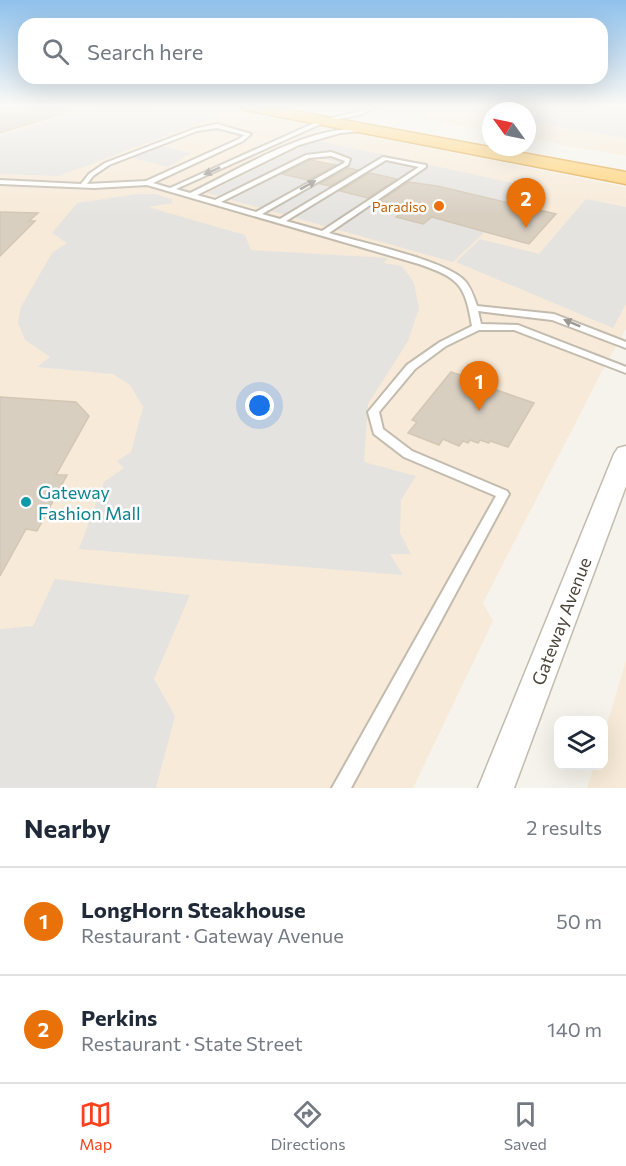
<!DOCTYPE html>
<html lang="en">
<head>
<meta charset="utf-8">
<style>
  body { margin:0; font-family:Commissioner,sans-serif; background:#f2f2f3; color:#1f2937 }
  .controls { position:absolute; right:18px; bottom:18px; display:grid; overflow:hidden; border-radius:12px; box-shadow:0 6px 24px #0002 }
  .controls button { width:54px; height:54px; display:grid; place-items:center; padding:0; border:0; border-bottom:2px solid #e0e1e3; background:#fff; color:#1f2937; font:30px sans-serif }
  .compass { position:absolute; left:482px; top:102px; width:54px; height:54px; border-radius:50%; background:#fff; box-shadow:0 6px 24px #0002; rotate:303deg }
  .you { position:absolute; left:260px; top:406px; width:21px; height:21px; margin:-15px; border:4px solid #fff; border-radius:50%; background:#1a73e8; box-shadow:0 0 0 9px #1a73e833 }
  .badge { display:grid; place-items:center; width:39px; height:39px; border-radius:50%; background:#fc3f1d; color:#fff; font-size:20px; font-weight:700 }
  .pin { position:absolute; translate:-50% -50px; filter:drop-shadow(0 2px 3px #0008) }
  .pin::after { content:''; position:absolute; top:32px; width:21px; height:18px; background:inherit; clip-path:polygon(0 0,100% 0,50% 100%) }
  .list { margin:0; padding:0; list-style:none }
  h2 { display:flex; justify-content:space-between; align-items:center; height:78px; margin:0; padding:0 24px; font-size:26px }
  h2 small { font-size:20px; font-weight:400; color:#747a83 }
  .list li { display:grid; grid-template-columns:39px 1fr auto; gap:18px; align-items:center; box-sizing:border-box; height:108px; padding:0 24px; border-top:2px solid #e0e1e3 }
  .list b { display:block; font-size:22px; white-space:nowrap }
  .list p { margin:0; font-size:20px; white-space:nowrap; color:#747a83 }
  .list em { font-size:20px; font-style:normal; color:#747a83 }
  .icon { flex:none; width:33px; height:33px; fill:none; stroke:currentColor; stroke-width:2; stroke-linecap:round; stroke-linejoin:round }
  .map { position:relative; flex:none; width:626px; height:788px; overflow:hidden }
  .search { position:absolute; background:#fff; box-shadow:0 6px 24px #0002; left:18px; right:18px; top:18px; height:66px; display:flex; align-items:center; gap:15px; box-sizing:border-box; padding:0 21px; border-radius:18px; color:#747a83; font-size:22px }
  .sheet { height:294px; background:#fff }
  nav { display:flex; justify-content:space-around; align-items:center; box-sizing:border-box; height:84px; border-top:2px solid #e0e1e3; background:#fff; font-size:16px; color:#747a83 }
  nav a { display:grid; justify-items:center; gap:3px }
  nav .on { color:#fc3f1d }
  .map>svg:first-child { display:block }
  .commercial { fill:#f7ead8 }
  .parking { fill:#e5e3e0; fill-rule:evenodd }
  .building { fill:#d8cfc1; stroke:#d3c7b4; stroke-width:1.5 }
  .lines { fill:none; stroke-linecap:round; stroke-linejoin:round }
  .lane-casing { stroke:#c2bbae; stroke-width:4 }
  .street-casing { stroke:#c2bbae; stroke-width:3 }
  .highway-casing { stroke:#e0a43c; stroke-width:3 }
  .lane { fill:#fff; fill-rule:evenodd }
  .street { fill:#fff; fill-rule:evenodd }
  .highway { fill:#ffcf6e; fill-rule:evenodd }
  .oneway { fill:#9c9892 }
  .food-dot { fill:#e8710a; stroke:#fff; stroke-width:2 }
  .culture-dot { fill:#0f9aa8; stroke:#fff; stroke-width:2 }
  .labels { text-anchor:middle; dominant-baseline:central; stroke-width:5; stroke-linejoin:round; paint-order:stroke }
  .far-food-label { font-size:14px; fill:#c56008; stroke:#fff; text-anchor:end }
  .near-culture-label { font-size:18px; fill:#0d838f; stroke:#fff; text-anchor:start }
  .near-street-label { font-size:18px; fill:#4b4439; stroke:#fff }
</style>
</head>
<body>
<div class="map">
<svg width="626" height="788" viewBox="0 0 626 788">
  <rect width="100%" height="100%" fill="#f6f3ec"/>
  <!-- commercial -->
  <path class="commercial" d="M0,106H219L626,187V329L601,373L483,603L493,621L413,788H0Z
    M351,106H626V156L527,138V111H491V131Z
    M626,661V788H587L594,766H604V734Z"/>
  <!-- parking -->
  <path class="parking" d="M88,106H155L213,118L59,176L0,174V136L94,107Z
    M536,106H626V138L527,121V114L539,112L530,110Z
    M315,140L532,187L453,262L207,193ZM316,157L335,162L303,179L283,174ZM368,172L393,178L364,197L338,190ZM437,186L480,197L432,217H397Z
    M162,146L191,153L168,167L132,158Z
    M137,194H156L171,199L173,203L148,207L245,235L251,250L388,258L384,263L402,266L414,283L419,308L408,341L368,404L364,462L416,476L401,500L400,533L411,554H390L403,575L79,549L104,482L124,468L117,461L131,452L143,407L130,385L113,374L37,367L50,357L25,340L18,323L21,307L52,253L67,243L52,233L77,203Z
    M586,199L626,207V304L613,328L456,262L480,239L539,254Z
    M55,579L190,595L154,679L175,716L156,788H0V629L33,626Z"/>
  <!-- building -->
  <path class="building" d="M0,106H71V111L0,133Z
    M310,160L336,165L308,180L282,174Z
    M348,168L358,170L330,186L320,184Z
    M370,173L397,179L368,198L340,191Z
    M409,182L437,186L556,214L529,244L432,217L423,224L396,217L408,208L380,201Z
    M0,212L38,213L29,221H35L0,256Z
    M451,372L469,378L474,372L493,378L488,387L534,403L508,447L490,441L489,443L480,440L478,443L470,440L468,443L463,441L459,446L443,439L439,445L408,433L417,422L412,420Z
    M0,397L76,402L89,416L56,475H67L37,531L26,529L0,576Z"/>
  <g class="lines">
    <!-- lane casing -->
    <g class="lane-casing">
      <path id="lane" d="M372,106H377L362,114L325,122L176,189L190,193C238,170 307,126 362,129V131L340,133L299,145L197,195L215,200L306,155L331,152L350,159L348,165L262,214L280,219L383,157L426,165V167L329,233C359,242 446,260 465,281C471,288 474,297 477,306L554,314L626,342V348L552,320L478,311L481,324L518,325L626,367V373L514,330H479L446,346L415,369L379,412L383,429L412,451L507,491L509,494L351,788H332L496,496L404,457L374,434L368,412L407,365L440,342L472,326C465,284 459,278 419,264L147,185L94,188L0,184V180L81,184L89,174L105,163L194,129L217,124L251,134L243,141L153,183L170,188L321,120L359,112ZM217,128L244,135L239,139L146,181L87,184L93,176L109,165L197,131ZM331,156L345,161L344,163L256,212L221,202L309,158ZM386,160L419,167L322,231L286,221Z
        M502,106H507L499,111H493Z"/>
    </g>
    <!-- street casing -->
    <g class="street-casing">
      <path id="street" d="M626,446V486L514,788H478L614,454L618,448Z"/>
    </g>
    <!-- highway casing -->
    <g class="highway-casing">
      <path id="highway" d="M238,106H267L626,172V184L245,110Z"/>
    </g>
    <!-- lane -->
    <use href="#lane" class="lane"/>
    <!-- street -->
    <use href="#street" class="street"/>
    <!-- highway -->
    <use href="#highway" class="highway"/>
  </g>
  <!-- one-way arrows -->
  <defs><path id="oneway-solid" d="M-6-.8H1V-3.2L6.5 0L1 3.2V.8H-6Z" transform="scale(1.5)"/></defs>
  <g class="oneway">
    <use href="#oneway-solid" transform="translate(212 171) rotate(156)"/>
    <use href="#oneway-solid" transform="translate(308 185) rotate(-29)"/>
    <use href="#oneway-solid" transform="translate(572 323) rotate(-158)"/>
  </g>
  <!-- sky -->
  <linearGradient id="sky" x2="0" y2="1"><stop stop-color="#8fc1ec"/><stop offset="0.49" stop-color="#fbfaf6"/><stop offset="1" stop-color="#fbfaf6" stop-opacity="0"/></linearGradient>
  <rect width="626" height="216" fill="url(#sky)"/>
  <!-- markers -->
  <circle class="food-dot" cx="439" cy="206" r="6"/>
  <circle class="culture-dot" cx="26" cy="502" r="6"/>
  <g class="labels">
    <!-- far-food labels -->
    <g class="far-food-label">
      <text x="427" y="206">Paradiso</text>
    </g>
    <!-- near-culture labels -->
    <g class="near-culture-label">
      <text x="38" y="492">Gateway<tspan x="38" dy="21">Fashion Mall</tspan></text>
    </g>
    <!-- near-street labels -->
    <g class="near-street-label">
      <text transform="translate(561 621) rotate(-69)">Gateway Avenue</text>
    </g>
  </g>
</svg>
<div class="controls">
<button><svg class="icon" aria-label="layers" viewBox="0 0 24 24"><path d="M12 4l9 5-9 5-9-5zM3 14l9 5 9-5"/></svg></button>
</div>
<svg class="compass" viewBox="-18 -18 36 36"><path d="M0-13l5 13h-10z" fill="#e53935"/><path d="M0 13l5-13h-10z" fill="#747a83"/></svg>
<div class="you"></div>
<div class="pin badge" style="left:479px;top:411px;background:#e8710a">1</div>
<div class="pin badge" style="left:526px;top:228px;background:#e8710a">2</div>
<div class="search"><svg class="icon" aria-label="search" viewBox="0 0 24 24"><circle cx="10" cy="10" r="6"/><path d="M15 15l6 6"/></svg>Search here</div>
</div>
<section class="sheet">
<h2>Nearby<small>2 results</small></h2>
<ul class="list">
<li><span class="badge" style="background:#e8710a">1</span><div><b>LongHorn Steakhouse</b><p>Restaurant · Gateway Avenue</p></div><em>50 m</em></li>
<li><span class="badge" style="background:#e8710a">2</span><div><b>Perkins</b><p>Restaurant · State Street</p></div><em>140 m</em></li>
</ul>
</section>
<nav>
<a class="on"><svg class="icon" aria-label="map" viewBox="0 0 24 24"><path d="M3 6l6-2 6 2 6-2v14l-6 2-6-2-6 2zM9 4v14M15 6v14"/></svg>Map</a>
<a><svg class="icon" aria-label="directions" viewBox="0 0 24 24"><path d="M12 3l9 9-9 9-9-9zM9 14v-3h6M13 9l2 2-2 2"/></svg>Directions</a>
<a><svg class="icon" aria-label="saved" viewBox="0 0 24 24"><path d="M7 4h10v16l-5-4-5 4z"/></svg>Saved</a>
</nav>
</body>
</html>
